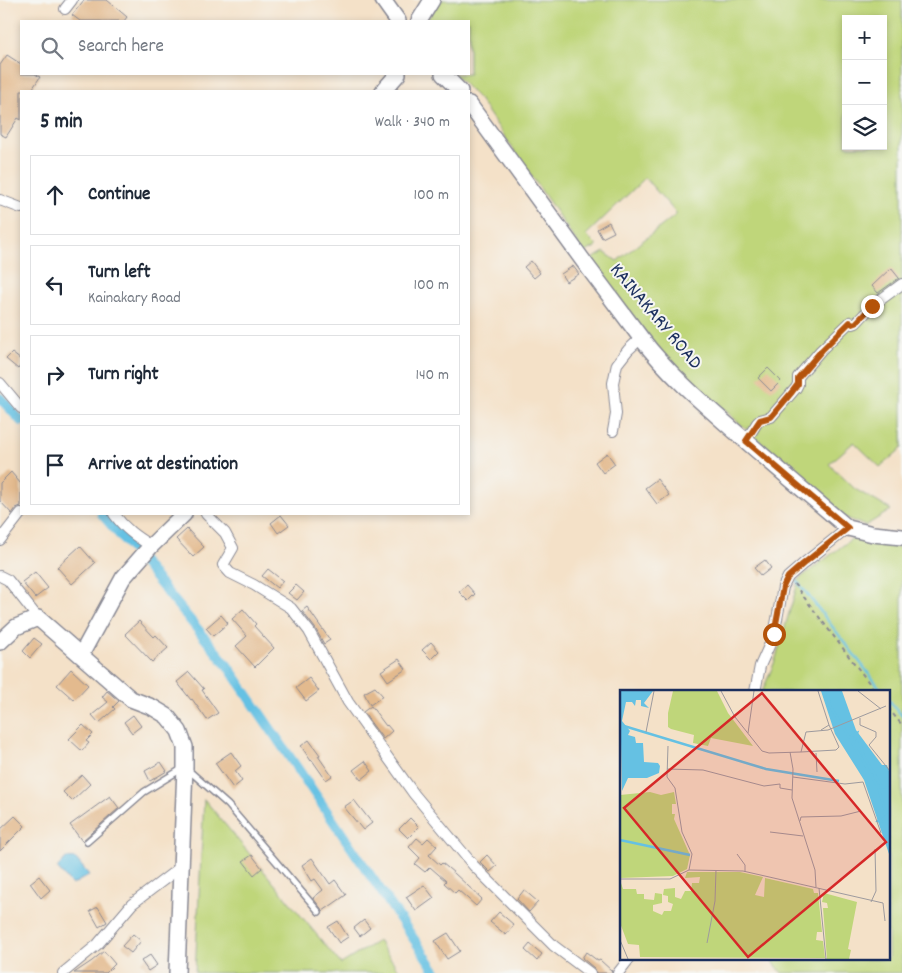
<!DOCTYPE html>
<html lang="en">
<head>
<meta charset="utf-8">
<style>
  body { margin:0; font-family:Dekko,sans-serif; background:#f2f2f3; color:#1f2937 }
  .controls { position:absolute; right:15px; top:15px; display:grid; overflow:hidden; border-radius:0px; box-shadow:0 2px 8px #0003 }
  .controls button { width:45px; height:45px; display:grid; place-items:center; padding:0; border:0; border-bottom:1px solid #e0e1e3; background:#fff; color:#1f2937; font:25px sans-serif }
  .stop { position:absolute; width:15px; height:15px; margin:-11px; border:4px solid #b45309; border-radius:50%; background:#fff }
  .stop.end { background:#b45309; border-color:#fff; box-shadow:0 1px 5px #0008 }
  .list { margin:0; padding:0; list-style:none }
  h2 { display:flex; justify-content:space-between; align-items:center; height:65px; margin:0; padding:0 20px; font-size:21px }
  h2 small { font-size:16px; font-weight:400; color:#747a83 }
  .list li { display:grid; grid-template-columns:32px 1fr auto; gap:15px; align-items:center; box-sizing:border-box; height:80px; margin:0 10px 10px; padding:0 10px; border:1px solid #e0e1e3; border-radius:0px }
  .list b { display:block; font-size:19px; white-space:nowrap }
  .list p { margin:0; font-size:16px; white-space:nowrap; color:#747a83 }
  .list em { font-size:16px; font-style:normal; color:#747a83 }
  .icon { flex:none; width:28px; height:28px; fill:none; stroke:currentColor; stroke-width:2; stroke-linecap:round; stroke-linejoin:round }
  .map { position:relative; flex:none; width:902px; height:973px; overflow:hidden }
  .search { position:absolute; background:#fff; box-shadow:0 2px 8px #0003; left:20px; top:20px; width:450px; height:55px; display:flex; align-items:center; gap:12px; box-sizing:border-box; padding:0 18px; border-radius:0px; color:#747a83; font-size:19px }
  .panel { position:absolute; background:#fff; box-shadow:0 2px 8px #0003; left:20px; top:90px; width:450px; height:425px; border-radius:0px }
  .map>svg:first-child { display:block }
  .green { fill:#bfd67a; stroke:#6d826c; fill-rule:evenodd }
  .water { fill:#65c1e3; stroke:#4078a0 }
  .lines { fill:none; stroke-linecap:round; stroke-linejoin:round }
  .stream { stroke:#65c1e3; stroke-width:2.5 }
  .canal { stroke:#65c1e3; stroke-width:10 }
  .building { fill:#e3ba8e }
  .lane-casing { stroke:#888893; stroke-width:8 }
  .street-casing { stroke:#888893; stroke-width:12 }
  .secondary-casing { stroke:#888893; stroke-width:18 }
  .path { stroke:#888893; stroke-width:2; stroke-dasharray:4 4; stroke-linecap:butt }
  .lane { stroke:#fff; stroke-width:5 }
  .street { stroke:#fff; stroke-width:10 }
  .secondary { stroke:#fff; stroke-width:15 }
  .route { stroke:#b45309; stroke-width:6 }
  .labels { text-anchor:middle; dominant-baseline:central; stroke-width:4; stroke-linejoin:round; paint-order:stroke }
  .street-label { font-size:20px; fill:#1b2f5e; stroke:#f6f6f2 }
  .inset-river { fill:none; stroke:#65c1e3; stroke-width:2.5 }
  .inset-road { fill:none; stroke:#9d9a9e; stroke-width:1 }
  .view { fill:#d62828; fill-opacity:0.15; stroke:#d62828; stroke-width:2.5 }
  .inset-edge { fill:none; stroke:#1b2f5e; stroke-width:2.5 }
</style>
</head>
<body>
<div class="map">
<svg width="902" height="973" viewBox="0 0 902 973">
  <rect width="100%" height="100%" fill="#f6f6f2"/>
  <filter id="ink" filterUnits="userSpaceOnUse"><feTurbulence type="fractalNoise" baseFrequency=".02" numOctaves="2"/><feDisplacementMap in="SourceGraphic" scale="10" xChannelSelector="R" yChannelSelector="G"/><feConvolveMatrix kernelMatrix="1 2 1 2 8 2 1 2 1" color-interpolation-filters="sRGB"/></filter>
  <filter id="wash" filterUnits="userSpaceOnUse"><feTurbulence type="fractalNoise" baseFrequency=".0096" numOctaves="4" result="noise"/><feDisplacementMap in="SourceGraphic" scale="20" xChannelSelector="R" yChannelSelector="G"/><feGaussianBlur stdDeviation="1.12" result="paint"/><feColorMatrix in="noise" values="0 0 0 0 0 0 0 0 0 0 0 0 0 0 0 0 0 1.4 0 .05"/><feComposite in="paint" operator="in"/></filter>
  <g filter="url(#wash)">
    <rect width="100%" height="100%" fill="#f4e1c8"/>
    <!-- green -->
    <path class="green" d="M440,0H902V448L880,467L854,442L829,464L855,489L891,510L865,526L844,517L661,353L589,261L604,252L617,261L677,214L645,178L586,235L597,246L584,253L479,99L454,74H469V21H428L427,20ZM846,19H883V146H846Z
      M854,537L881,544L902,548V973H782L771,959H888V692H762L775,661L799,579Z
      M204,799L341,964L378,941L401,973H195Z"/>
    <!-- water -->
    <path class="water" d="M66,858L76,859L89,875L72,885L57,868Z"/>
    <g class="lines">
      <!-- stream -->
      <path class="stream" d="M797,581L883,692
        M888,699L902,716"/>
      <!-- canal -->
      <path class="canal" d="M0,398L21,421
        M102,514L130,547L227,665L437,973"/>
    </g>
    <g id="blocks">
      <!-- building -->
      <path class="building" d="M84,0H107L127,17L124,21H80L72,15Z
        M7,55L21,64V74H35L40,77L31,91H21V120L18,118L6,137L0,134V65Z
        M609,222L614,232L602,238L597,229Z
        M531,261L540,273L534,278L524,267Z
        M573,266L579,274L566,282L561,274Z
        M891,268L899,278L878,293L872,286Z
        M12,353L21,360V365L18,369L6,359Z
        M768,368L781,381L771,391L758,378Z
        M607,453L615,464L603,473L595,462Z
        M11,472L21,484V506L16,508L12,514L0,501V483Z
        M657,479L669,495L657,504L645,488Z
        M281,515L289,525L278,533L271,523Z
        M187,529L204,547L193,557L176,539Z
        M80,546L95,563L72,584L57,567Z
        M765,560L771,568L761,576L754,568Z
        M268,569L283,581L277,588L262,576Z
        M35,572L48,588L35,598L22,582Z
        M296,585L304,592L297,600L288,593Z
        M467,585L475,594L468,601L459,592Z
        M307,607L330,640L324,644L315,628L302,611Z
        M243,609L256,624L254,626L274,648L255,667L236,646L247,636L232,619Z
        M221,615L228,623L213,636L206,628Z
        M139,621L154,637L156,635L168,648L152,662L125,634Z
        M34,638L42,644L30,658L23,651Z
        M431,642L439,651L431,659L422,650Z
        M399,659L406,669L388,681L381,671Z
        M71,669L88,685L74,700L57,685Z
        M189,672L204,689L202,690L218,713L207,720L192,699L191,700L177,682Z
        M309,678L319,691L306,701L296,688Z
        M375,687L383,696L370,705L364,693Z
        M107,691L119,701L113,707L115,709L99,723L92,715L108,702L102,697Z
        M371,706L386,726L387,725L392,731L383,739L363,712Z
        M133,715L141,726L132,733L124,722Z
        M83,725L93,734L86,741L89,743L82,751L69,739Z
        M309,740L320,755L318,756L332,776L326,780L312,760L311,761L301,746Z
        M231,752L241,766L235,771L242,781L233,788L215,763Z
        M365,761L372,771L361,780L353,770Z
        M161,762L167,771L150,781L145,771Z
        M82,775L90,784L72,801L63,792Z
        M110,796L119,808L82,841L70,825Z
        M354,800L372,823L363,830L344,807Z
        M15,816L25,826L0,851V830Z
        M410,818L419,827L408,838L399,829Z
        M417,838L423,843L428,838L437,846L429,855L440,865L442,863L454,873L482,899L476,906L458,890L455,893L444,883L446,881L430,867L425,872L415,864L420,858L409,847Z
        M252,855L262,868L254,875L243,861Z
        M487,855L497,866L490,872L480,862Z
        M312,858L330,884L335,880L346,895L323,911L313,898L323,890L315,879L312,881L302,865Z
        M39,876L50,890L41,898L30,883Z
        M424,885L434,898L416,911L406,897Z
        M524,890L538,902L529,912L517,899Z
        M98,907L107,922L99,927L90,911Z
        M499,912L514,925L506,935L490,922Z
        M364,920L370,928L360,936L354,928Z
        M338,921L348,937L339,943L328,927Z
        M448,933L460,951L447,959L435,941Z
        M133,934L141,941L131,953L122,946Z
        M530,944L542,954L537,961L525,950Z
        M104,951L115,964L106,973H74L92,961Z
        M586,952L598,961L600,960L612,971L611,973H597L594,968L582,958Z
        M150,955L157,965L148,971L141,961Z"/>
    </g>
  </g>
  <g filter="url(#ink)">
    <use href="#blocks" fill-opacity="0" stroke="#888893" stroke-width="1"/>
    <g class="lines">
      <!-- lane casing -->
      <g class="lane-casing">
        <path id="lane" d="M87,842L144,792L185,767L228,805L319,912"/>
      </g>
      <!-- street casing -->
      <g class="street-casing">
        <path id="street" d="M65,9L72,0
          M0,200L21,208
          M0,383L21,408
          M613,431L616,414L613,383L617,364L628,350L641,338
          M746,441L757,423L760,420L771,417L796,388L798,384V377L821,350L848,324L850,322L853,324L856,323L872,306L902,284
          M114,514C125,529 135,536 151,546
          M206,514L225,533L233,548L223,565L230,573L254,585L291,608L309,631L348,702L414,794L474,866L554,946L590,973
          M0,540L21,513
          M0,576L8,580L38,618
          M755,692L760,666L774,635L783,587L788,577L803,564L848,528
          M63,973L98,944L132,904L182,866
          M618,973L629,959"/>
      </g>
      <!-- secondary casing -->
      <g class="secondary-casing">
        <path id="secondary" d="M383,0L398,21
          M419,21L432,0
          M443,74L460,91
          M383,91L398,74
          M469,104L587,266L641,338C667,372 699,400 731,428C770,462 809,495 848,528L873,534L902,537
          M0,642L16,627L38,618L131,699L152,707L167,716L179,731L185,747V767L177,973
          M81,655L123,578L151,546L184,514"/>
      </g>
      <!-- path -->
      <path class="path" d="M794,584L876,692
        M888,708L902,725"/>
      <!-- lane -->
      <use href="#lane" class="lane"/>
      <!-- street -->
      <use href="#street" class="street"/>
      <!-- secondary -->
      <use href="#secondary" class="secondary"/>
    </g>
  </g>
  <g class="lines" filter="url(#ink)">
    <!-- route -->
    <path class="route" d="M774,634L783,587L788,577L803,564L848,528L746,441L760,420L771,417L792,392L798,384V378L822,350L850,322L853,324L856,323L872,306"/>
  </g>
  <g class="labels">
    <!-- street labels -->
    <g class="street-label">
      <text transform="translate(655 317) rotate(50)">KAINAKARY ROAD</text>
    </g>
  </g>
  <!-- overview -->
  <g transform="translate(620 690)">
    <rect width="270" height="270" fill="#f4e1c8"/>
    <path d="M53,1H97L108,23L133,56L91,48L88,56L73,53L74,45L51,39L48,37V23ZM30,102L41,105L54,102L56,114H52V124H55L54,129L70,165L67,179L53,186L0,188V105ZM67,182H120L143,187L135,205L144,207L145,188L193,199L194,203H198L202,242H197L196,250L203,251L205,268L20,267L19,255L8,254L0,233V190L3,199H16L17,204H24V209L34,210L35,203L42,204V213L33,215V221L42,225L44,221H51L53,214L48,212V206L43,205L44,199L55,198V207L61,209L65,201H71L72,193H79L80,187L65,188ZM204,203L237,212L228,259L231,260L229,269H207L203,218H208L207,213L202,212Z" fill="#bfd67a"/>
    <path d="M0,1H33L24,13L29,18L21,16V10H16L15,16L12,12H6L2,31L10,41L8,45L15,47L16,53H23L24,72L38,73L40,76L39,83L27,88H8L2,101ZM201,1H222L236,40L262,75H267L270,84V167L244,90L215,44Z" fill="#65c1e3"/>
    <path class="inset-river" d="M207,1L210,16L220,32M222,35L229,47L237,43L233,54L258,97L266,123L258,131L270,132M4,36L146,79L219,91M237,44L244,67L262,97L270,98M0,150L70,165"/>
    <path class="inset-road" d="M101,1L115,27L142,61L149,63L181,62L186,42L208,40L266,16M198,1L209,35L201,40M238,1L261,19M240,28V35L256,42V47L249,55L270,81M26,42L34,1M128,43L134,1M48,56L47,87L55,98L62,142L72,164L69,180M170,62L173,79L172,108L195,180L196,197M181,62L216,60L219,57L209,35M196,63L197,82M47,79L83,80L144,96L160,94V98L172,100M173,87L225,94L243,92L261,143M180,131L181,127L221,126L241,121M150,142L183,146M117,164L125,175V182M0,189H50L69,180L123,181L263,213L265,231M199,198L206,269M251,212L256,201L255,159M0,250L8,269M87,253L95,211L96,180"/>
    <path class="view" d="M142,3L266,152L128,267L4,118Z"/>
    <rect width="270" height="270" class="inset-edge"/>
  </g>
</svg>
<div class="controls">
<button>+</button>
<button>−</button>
<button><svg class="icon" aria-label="layers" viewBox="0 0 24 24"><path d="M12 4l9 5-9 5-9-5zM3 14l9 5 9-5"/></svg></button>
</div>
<div class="stop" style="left:774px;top:634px"></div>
<div class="stop end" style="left:872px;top:306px"></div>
<div class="search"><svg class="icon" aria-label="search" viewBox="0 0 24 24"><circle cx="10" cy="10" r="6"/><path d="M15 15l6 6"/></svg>Search here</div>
<section class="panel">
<h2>5 min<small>Walk · 340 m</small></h2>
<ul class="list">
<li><svg class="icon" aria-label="ahead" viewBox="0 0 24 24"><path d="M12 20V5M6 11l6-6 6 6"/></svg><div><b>Continue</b></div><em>100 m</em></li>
<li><svg class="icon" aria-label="left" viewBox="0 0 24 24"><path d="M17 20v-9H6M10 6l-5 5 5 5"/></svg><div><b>Turn left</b><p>Kainakary Road</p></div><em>100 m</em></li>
<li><svg class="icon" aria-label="right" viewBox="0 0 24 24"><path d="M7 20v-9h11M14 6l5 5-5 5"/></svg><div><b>Turn right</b></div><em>140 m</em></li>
<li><svg class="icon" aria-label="arrive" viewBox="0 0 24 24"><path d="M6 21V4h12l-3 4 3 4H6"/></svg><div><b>Arrive at destination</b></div></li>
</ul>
</section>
</div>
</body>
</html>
